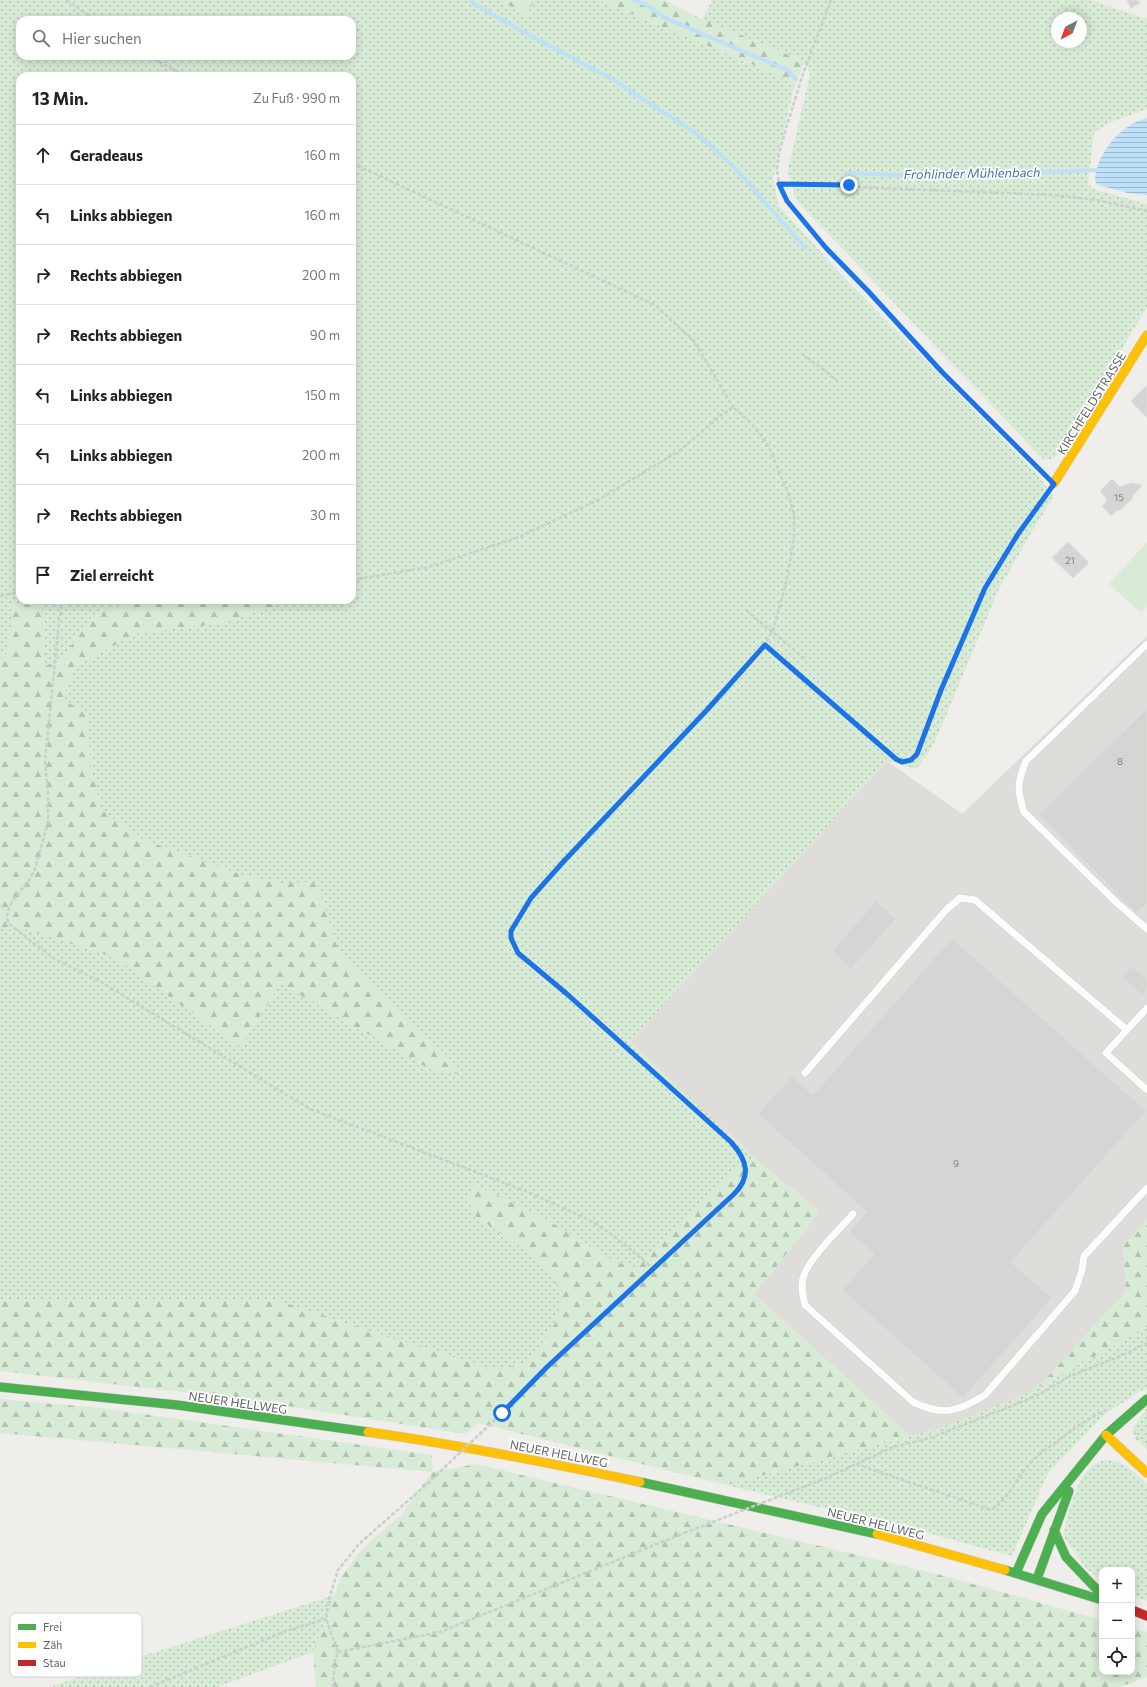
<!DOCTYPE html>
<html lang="de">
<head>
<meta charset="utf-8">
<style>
  body { margin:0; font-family:Commissioner,sans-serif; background:#f2f2f2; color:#222 }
  .controls { position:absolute; right:12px; bottom:12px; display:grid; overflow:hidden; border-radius:8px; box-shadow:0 2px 10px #0003 }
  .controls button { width:36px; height:36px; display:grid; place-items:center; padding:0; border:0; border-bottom:1px solid #e0e0e0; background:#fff; color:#222; font:20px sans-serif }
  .compass { position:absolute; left:1051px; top:12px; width:36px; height:36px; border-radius:50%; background:#fff; box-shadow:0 2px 10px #0003; rotate:221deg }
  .stop { position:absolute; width:12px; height:12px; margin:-9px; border:3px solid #1a73e8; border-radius:50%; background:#fff }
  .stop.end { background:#1a73e8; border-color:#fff; box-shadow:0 1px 4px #0008 }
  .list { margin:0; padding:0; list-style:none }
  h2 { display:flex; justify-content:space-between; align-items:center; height:52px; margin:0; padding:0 16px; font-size:17px }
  h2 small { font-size:13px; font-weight:400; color:#767676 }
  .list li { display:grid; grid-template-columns:26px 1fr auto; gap:12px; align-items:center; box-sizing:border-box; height:60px; padding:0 16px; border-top:1px solid #e0e0e0 }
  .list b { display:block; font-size:15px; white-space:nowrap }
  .list em { font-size:13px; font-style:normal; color:#767676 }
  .icon { flex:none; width:22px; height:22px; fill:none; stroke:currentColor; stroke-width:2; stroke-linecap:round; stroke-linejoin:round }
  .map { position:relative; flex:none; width:1147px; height:1687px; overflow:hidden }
  .search { position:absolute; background:#fff; box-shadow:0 2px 10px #0003; left:16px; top:16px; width:340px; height:44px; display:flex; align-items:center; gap:10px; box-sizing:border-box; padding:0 14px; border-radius:12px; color:#767676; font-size:15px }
  .panel { position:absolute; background:#fff; box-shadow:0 2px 10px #0003; left:16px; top:72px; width:340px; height:532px; border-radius:12px }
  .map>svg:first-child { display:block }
  .industrial { fill:#dfddda }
  .grass { fill:url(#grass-dots); fill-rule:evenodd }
  .forest { fill:url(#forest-firs) }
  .garden { fill:#d8ebd6 }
  .water { fill:url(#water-rules) }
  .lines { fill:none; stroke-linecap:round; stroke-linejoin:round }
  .stream { stroke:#bfe0f9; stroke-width:4 }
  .building { fill:#d6d5d3; stroke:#deddd9 }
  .lane-casing { stroke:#cbcccc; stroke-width:8 }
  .fast-casing { stroke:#cacacb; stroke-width:10 }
  .slow-casing { stroke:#cacacb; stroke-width:10 }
  .jam-casing { stroke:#cacacb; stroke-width:10 }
  .path { stroke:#cacfcc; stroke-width:2.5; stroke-dasharray:4 2; stroke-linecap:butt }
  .lane { stroke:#fdfcfc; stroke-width:7 }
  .fast { stroke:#4caf50; stroke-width:9 }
  .slow { stroke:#ffc107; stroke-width:9 }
  .jam { stroke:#c62828; stroke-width:9 }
  .path-bridge { stroke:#cacfcc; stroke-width:2.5; stroke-dasharray:4 2; stroke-linecap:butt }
  .route { stroke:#1a73e8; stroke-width:5 }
  .labels { text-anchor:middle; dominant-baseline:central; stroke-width:3.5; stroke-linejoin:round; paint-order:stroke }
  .number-label { font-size:10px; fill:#7e8184 }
  .street-label { font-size:12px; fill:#5f6368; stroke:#fff }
  .water-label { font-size:13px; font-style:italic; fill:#4174aa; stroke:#fff }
  .key { fill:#fff; stroke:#cfd0d2; stroke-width:1 }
  .key-label { font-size:11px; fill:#5f6368 }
</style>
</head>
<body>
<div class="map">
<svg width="1147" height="1687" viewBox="0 0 1147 1687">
  <defs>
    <pattern id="grass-dots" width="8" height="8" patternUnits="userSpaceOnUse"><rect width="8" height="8" fill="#d8ebd6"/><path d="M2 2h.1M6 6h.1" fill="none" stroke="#b2c2b1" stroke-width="1.8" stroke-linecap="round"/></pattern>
    <pattern id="forest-firs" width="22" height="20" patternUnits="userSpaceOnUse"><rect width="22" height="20" fill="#d8ebd6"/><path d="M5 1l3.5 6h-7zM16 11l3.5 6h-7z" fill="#b2c2b1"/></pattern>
    <pattern id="water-rules" width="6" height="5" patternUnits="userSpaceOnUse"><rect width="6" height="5" fill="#bfe0f9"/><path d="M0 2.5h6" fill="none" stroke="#9eb9cd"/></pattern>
  </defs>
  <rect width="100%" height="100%" fill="#efeeea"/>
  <!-- industrial -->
  <path class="industrial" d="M1147,636V1220L1123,1245L1126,1292L1038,1387L1021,1396L977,1414L937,1429L910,1436L754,1294L820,1212L757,1160L630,1042L887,761L962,814Z"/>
  <!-- grass -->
  <path class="grass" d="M0,0H499L526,15L534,0H598L768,71L787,80L789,84L794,87L773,179L779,206L836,269L1036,473L1054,497L1038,521L999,589L936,739L927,755L916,769L887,761L630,1042L757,1160L738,1170L469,1421L0,1361ZM20,20H352V56H20ZM20,76H352V600H20Z
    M713,0H1091L1147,19V109L1108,123L1094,133L1088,184L1093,189L1147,204V307L1055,458L1044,460L796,200L790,177V175L787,174L810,74C808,65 801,61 794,57L702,19ZM1057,18H1081V42H1057Z
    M1147,1328V1387L1105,1414L1048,1473L1012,1556L924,1532L726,1485L937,1429L1021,1396L1066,1367Z
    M1147,1408V1450L1141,1443L1133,1427Z
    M1104,1460C1122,1459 1134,1472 1147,1484V1601L1132,1595V1570H1102V1579L1087,1570L1063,1536C1070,1511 1076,1467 1104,1460Z
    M335,1595L313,1652L217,1687H51L86,1674Z"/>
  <!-- forest -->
  <path class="forest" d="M499,0H534L527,15Z
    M598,0H665L693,15L794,57L804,63L794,87L789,84L787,80L768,71Z
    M141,600H276L277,606L222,623L135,634L75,667L63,699L87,714L91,767L102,810L144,840L243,875L281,883L317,882L339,952L447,1056L464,1074L433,1071L281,984L240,1047L115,958L30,930L0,929V659L8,652L13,604L42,605L44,667L62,658L95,613Z
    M757,1160L820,1212L754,1294L910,1436L726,1485L478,1423L465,1434L243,1399L0,1371V1300L280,1301L370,1331L499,1370L530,1361L556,1322L563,1292L530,1253L472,1214L469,1196L474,1184L549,1221L616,1262L634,1267L738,1169Z
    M1147,1220V1328L1038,1387L1126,1292L1123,1245Z
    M0,1399L101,1408L432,1455L433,1472L476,1464L937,1574L1102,1620V1672H1132V1628L1147,1632V1677L1120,1687H316L313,1652L341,1577L358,1554L375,1537L401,1515L432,1472L0,1433Z"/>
  <!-- garden -->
  <path class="garden" d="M1147,542V606L1141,613L1109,584Z"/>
  <!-- water -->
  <path class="water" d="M1147,118V195L1128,193L1098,185L1095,181C1096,154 1120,125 1147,118Z"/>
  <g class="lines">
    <!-- stream -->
    <path class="stream" d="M471,0L474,4L529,35L612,79L697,134L733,166L805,248
      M634,0L646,5L667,19L787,70L796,79
      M846,173L925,176L980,172L1026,173L1097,170"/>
  </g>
  <!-- building -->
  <path class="building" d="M1127,0H1138L1140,3L1131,8Z
    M1147,385V418L1131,401Z
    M1112,479L1120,487L1132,483L1142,485L1132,497L1133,498L1119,511L1117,510L1111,516L1102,506L1106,503V498L1100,491Z
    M1068,542L1089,563L1073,578L1052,558Z
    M1147,708V903L1136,913L1039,815Z
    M876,901L896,919L851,969L832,951Z
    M952,938L1146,1111L1011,1262L1052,1298L963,1398L842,1290L874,1254L849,1232L867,1212L758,1114L792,1076L813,1095Z
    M1132,966L1147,979V989L1142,995L1122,977Z"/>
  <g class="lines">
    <!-- lane casing -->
    <g class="lane-casing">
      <path id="lane" d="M1147,644L1026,761C1017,783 1017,790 1024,812L1116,902L1147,929
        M1147,1008L1106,1053L1147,1090
        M805,1073L946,910L960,898L975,900L1127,1030
        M853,1214C840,1229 811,1256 804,1275C800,1284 803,1296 805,1305L913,1402C943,1417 959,1411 985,1395L1075,1291L1082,1270L1084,1256L1147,1188"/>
    </g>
    <!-- fast casing -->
    <g class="fast-casing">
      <path id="fast" d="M0,1387L177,1405L368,1432
        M640,1482L877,1534
        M1054,1530L1066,1557L1102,1595
        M1005,1570L1102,1600
        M1016,1573L1042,1514L1106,1435L1147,1399
        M1037,1579L1069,1491"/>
    </g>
    <!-- slow casing -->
    <g class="slow-casing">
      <path id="slow" d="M1054,483L1147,335
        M368,1432C460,1445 550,1463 640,1482
        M1106,1435L1147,1473
        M877,1534L1005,1570"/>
    </g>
    <!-- jam casing -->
    <g class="jam-casing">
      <path id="jam" d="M1132,1610L1147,1616"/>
    </g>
    <!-- path -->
    <path class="path" d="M66,0L96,20
      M831,0L803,74L787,125L779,154L777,169L779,184L787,201L826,248L868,291L942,372L1042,471
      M148,56L186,76
      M352,163L655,305L694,341L733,407
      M779,184L1054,195L1096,200L1147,211
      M802,354L823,369L837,381
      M352,580L428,567L519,537L598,500L679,451L721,415L733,407L751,423L768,445L788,493L794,514V537L787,579L774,627L765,645
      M0,596L20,592
      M61,600L62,604L59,621L45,762L48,794V822L35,869L29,880L14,899L9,908L7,915L8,923L53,958L101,982L310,1109L523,1190L570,1211L593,1222L614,1236L654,1269
      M746,610L805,659
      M502,1413L547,1367L734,1194C752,1176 747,1160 731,1142L567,994L518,953L511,938V931L531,897L564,861L706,711L765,645L896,759L902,762L911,760L917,754L941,690L985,587L1018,534L1046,496
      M1134,1431L1138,1441
      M856,1464L991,1510C1004,1505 1017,1478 1028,1466C1037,1455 1048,1448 1059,1440C1075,1428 1090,1416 1109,1409
      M824,1479L893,1447L930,1438L1019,1403L1040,1394L1068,1377L1130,1352L1147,1343
      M338,1652L440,1632L684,1533
      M150,1687L286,1631L326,1619
      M333,1687L335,1660L338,1652L326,1619L329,1599L338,1570L359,1544L427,1484"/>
    <!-- lane -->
    <use href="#lane" class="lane"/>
    <!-- fast -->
    <use href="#fast" class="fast"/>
    <!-- slow -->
    <use href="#slow" class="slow"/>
    <!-- jam -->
    <use href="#jam" class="jam"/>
    <!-- path-bridge -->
    <path class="path-bridge" d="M427,1484L502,1413
      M684,1533L824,1479"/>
  </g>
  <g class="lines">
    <!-- route -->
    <path class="route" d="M502,1413L547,1367L734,1194C752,1176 747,1160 731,1142L567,994L518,953L511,938V931L531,898L564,861L706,711L765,645L896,759L902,762L911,760L917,754L941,690L985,588L1018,534L1054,484L942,372L868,291L826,248L787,201L779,184L849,185"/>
  </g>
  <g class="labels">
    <!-- number labels -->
    <g class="number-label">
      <text x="1119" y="497">15</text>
      <text x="1070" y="560">21</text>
      <text x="1120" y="761">8</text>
      <text x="956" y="1163">9</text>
    </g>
    <!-- street labels -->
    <g class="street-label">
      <text transform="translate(1091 403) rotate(-58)">KIRCHFELDSTRASSE</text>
      <text transform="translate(238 1402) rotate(8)">NEUER HELLWEG</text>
      <text transform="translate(559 1453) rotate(11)">NEUER HELLWEG</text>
      <text transform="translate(876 1523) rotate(14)">NEUER HELLWEG</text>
    </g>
    <!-- water labels -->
    <g class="water-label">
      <text transform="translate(972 173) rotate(-1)">Frohlinder Mühlenbach</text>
    </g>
  </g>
  <!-- legend -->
  <rect x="10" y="1613" width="132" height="64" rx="6" class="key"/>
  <rect x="18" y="1624" width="18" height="6" fill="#4caf50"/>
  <rect x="18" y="1642" width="18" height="6" fill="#ffc107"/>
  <rect x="18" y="1660" width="18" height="6" fill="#c62828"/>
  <g class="key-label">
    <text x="43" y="1631">Frei</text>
    <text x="43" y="1649">Zäh</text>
    <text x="43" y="1667">Stau</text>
  </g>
</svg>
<div class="controls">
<button>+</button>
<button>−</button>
<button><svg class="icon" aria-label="locate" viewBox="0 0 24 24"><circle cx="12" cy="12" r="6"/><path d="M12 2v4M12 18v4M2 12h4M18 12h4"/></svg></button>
</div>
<svg class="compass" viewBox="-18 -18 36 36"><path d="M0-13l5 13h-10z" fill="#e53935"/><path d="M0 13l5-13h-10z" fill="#767676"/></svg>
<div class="stop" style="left:502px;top:1413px"></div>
<div class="stop end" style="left:849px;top:185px"></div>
<div class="search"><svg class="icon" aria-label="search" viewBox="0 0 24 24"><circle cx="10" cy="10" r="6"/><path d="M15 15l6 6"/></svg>Hier suchen</div>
<section class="panel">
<h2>13 Min.<small>Zu Fuß · 990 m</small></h2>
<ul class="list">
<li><svg class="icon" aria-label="ahead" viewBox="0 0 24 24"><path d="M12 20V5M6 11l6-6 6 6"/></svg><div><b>Geradeaus</b></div><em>160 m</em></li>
<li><svg class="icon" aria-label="left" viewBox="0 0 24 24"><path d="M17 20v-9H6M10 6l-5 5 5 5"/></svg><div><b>Links abbiegen</b></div><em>160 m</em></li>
<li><svg class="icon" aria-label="right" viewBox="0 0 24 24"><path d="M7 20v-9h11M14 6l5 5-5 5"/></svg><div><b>Rechts abbiegen</b></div><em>200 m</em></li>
<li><svg class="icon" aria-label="right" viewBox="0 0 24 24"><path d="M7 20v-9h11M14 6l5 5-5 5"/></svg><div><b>Rechts abbiegen</b></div><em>90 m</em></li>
<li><svg class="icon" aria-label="left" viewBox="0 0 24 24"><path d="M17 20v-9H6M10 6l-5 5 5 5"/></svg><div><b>Links abbiegen</b></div><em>150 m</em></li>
<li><svg class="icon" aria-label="left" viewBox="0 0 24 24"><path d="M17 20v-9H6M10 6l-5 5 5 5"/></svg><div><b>Links abbiegen</b></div><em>200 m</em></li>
<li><svg class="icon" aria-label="right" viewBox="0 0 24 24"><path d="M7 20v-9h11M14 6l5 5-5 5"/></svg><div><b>Rechts abbiegen</b></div><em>30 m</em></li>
<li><svg class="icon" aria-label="arrive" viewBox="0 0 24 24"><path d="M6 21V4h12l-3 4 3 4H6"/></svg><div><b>Ziel erreicht</b></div></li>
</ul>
</section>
</div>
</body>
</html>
